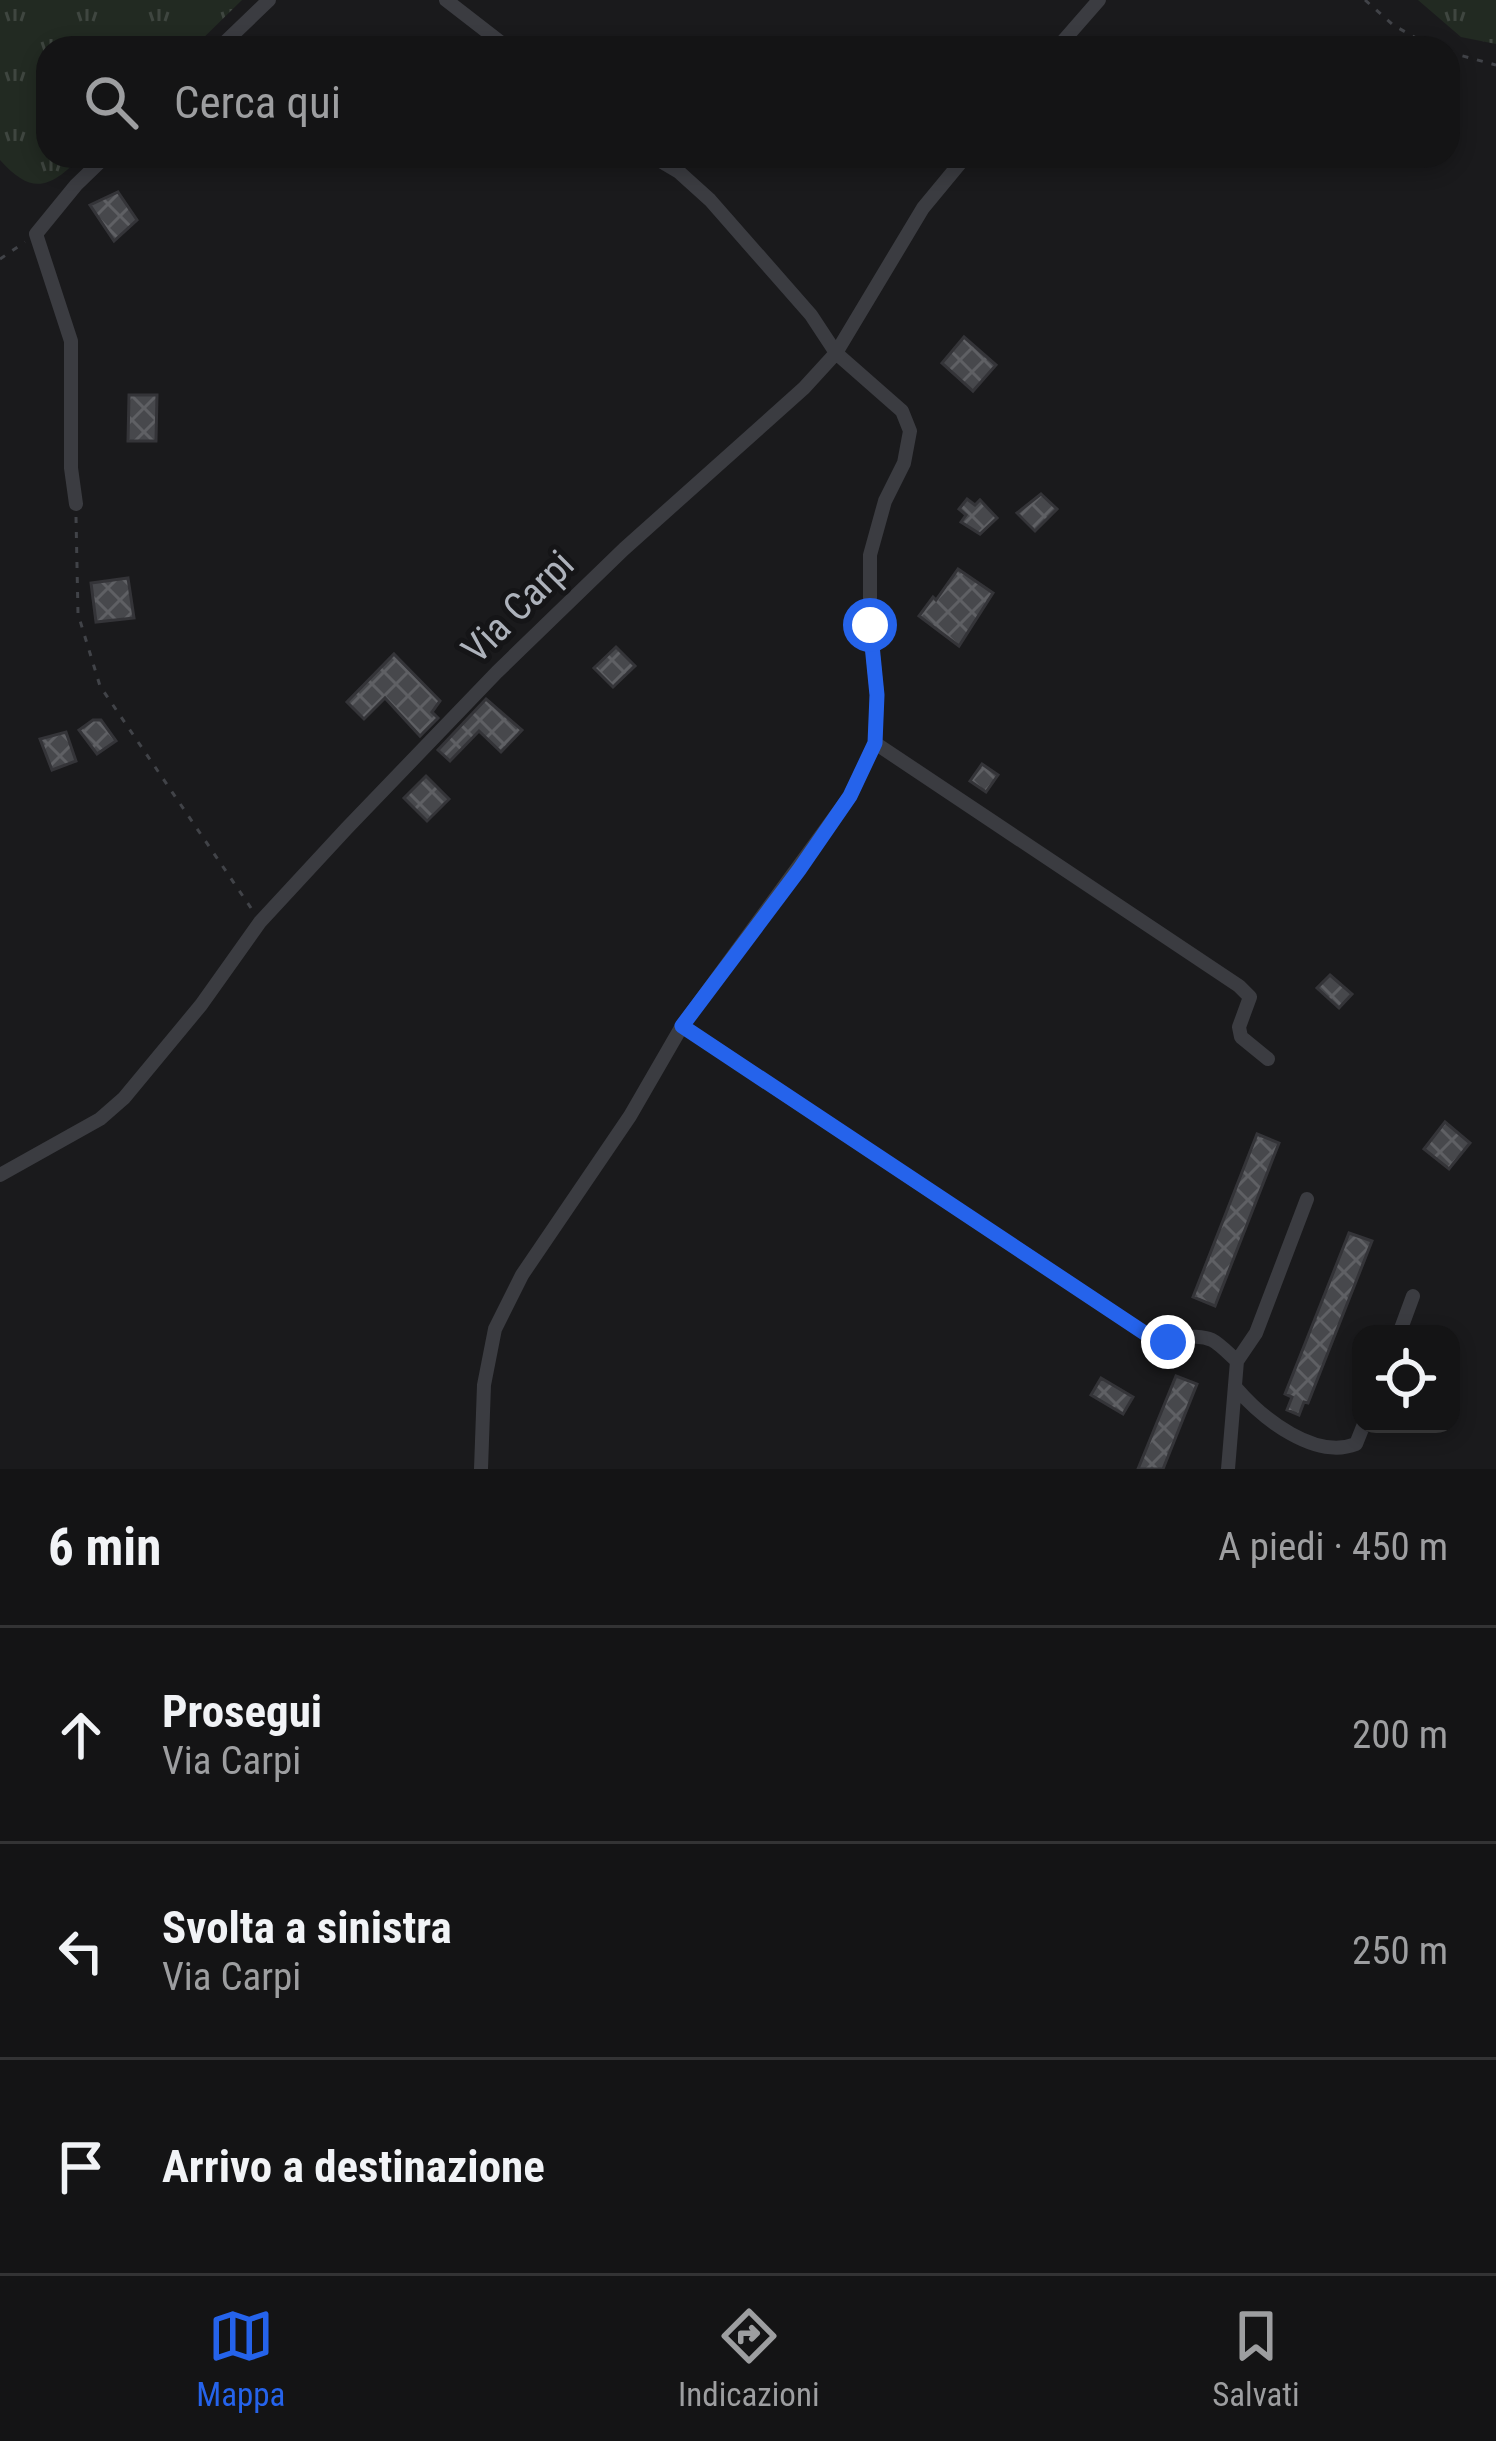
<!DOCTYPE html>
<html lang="it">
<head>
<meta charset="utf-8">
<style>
  body { margin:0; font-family:"Roboto Condensed",sans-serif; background:#1d1d1e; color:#f1f3f6 }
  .controls { position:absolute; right:36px; bottom:36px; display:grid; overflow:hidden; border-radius:24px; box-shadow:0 6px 18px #0003 }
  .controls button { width:108px; height:108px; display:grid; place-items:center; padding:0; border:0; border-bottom:3px solid #333334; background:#141415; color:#f1f3f6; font:60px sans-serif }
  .stop { position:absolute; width:36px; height:36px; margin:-27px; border:9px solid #2563eb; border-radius:50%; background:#fff }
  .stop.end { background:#2563eb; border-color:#fff; box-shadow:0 3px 12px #0008 }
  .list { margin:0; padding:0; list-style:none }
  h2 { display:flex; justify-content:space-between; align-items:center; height:156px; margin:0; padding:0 48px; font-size:51px }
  h2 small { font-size:39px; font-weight:400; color:#9d9ea0 }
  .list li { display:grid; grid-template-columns:78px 1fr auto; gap:36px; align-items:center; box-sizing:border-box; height:216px; padding:0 48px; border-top:3px solid #333334 }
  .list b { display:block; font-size:45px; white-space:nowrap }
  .list p { margin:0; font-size:39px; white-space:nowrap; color:#9d9ea0 }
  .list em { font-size:39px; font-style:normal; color:#9d9ea0 }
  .icon { flex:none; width:66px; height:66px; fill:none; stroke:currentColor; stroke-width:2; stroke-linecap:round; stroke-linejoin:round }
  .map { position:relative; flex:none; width:1496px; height:1469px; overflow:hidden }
  .search { position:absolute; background:#141415; box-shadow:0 6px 18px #0003; left:36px; right:36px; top:36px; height:132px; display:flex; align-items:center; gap:30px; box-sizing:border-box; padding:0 42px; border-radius:36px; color:#9d9ea0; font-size:45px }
  .sheet { height:804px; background:#141415 }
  nav { display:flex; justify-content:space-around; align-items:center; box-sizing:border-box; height:168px; border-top:3px solid #333334; background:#141415; font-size:33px; color:#9d9ea0 }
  nav a { display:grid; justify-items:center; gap:6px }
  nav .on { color:#2563eb }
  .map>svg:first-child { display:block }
  .grass { fill:url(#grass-tufts) }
  .building { fill:url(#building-cross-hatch); stroke:#343438; stroke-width:3 }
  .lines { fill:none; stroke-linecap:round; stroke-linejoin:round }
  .path { stroke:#414348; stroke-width:3; stroke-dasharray:6 9; stroke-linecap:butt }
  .minor { stroke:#3b3c41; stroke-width:14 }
  .route { stroke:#2563eb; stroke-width:15 }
  .labels { text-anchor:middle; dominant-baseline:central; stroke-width:10; stroke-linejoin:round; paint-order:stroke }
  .street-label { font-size:39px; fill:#adb2bb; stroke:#151517 }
</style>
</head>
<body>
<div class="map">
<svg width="1496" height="1469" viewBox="0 0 1496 1469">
  <defs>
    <pattern id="grass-tufts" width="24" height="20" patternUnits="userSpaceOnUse" patternTransform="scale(3)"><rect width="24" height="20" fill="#222a22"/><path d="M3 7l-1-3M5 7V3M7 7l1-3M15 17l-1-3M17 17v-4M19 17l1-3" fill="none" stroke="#3f4640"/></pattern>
    <pattern id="building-cross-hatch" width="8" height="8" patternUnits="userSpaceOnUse" patternTransform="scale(3)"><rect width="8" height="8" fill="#47484c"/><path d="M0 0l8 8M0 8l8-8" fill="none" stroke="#5f6064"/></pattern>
  </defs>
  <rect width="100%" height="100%" fill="#1a1a1c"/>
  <!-- grass -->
  <path class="grass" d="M0,0H242L193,48H48V156H82C51,187 33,197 0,160Z
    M1418,0H1496V44L1461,37Z"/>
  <!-- building -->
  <path class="building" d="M118,192L137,220L114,241L90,205Z
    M964,337L996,365L973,391L942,363Z
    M129,395H157L156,441H128Z
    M1041,494L1057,509L1035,531L1017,513Z
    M967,499L975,505L980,500L997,518L980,534L961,522L966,515L959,509Z
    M958,569L993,593L959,646L919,616L933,597L936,600Z
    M128,578L134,618L96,622L91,583Z
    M616,647L635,666L613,687L594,668Z
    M394,654L440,701L432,712L438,718L420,736L385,698L364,719L347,702Z
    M486,699L522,730L501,752L479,731L450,761L438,750Z
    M93,720H101L116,741L97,754L79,730Z
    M66,732L76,761L52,770L40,739Z
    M982,764L998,775L986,792L970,781Z
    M426,776L449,799L427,821L404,798Z
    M1330,975L1352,994L1339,1008L1317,988Z
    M1445,1122L1470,1143L1449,1169L1424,1149Z
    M1257,1134L1279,1143L1215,1306L1193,1297Z
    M1349,1233L1372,1241L1308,1403L1304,1402L1299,1415L1287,1410L1292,1397L1285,1394Z
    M1176,1376L1197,1384L1163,1469H1138Z
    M1101,1378L1133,1397L1123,1414L1091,1395Z"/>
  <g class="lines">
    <!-- path -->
    <path class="path" d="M1365,0L1393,25L1434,48
      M1448,52L1496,65
      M0,259L25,242
      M76,517L78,614L100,686L251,908"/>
    <!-- minor -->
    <path class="minor" d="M446,0L508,48
      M219,48L269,0
      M1057,48L1099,0
      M76,504L71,468V341L36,234L76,185L106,156
      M875,743L1239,986L1250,997L1239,1027L1241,1037L1268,1059
      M682,1026L1149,1336C1170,1342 1193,1332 1212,1340C1220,1344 1230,1355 1237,1361L1228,1469
      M0,1175L100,1119L124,1098L201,1005L260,922L347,828L497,672L624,549L804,388L836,353L923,208L966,156
      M1399,1334L1413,1296
      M1237,1361L1256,1333L1307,1199
      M1237,1389C1263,1419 1315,1460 1356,1444L1364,1424
      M481,1469L484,1385L495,1329L522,1275L630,1116L682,1026L850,796L875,743L877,695L870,625V555L885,501L904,463L910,431L902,411L836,353L811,315L710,200L679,172L652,156"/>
  </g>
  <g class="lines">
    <!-- route -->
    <path class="route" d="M870,625L877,695L875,743L850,796L799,870L682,1026L1149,1336L1168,1342"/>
  </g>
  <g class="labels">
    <!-- street labels -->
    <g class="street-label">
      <text transform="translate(518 607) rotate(-45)">Via Carpi</text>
    </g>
  </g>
</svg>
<div class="controls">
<button><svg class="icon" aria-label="locate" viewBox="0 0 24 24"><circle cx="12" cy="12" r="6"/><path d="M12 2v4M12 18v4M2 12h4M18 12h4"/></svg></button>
</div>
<div class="stop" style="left:870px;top:625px"></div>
<div class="stop end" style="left:1168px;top:1342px"></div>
<div class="search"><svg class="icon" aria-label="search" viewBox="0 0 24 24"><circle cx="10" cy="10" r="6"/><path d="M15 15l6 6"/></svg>Cerca qui</div>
</div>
<section class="sheet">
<h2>6 min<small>A piedi · 450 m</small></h2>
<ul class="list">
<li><svg class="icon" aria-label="ahead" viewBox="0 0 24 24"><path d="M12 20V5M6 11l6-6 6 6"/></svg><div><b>Prosegui</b><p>Via Carpi</p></div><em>200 m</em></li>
<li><svg class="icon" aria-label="left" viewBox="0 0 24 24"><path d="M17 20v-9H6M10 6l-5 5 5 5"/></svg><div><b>Svolta a sinistra</b><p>Via Carpi</p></div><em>250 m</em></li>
<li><svg class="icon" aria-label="arrive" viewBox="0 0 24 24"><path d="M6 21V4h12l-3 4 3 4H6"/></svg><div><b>Arrivo a destinazione</b></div></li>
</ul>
</section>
<nav>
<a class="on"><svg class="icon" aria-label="map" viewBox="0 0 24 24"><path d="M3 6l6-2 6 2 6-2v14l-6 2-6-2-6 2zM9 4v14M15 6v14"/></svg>Mappa</a>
<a><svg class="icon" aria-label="directions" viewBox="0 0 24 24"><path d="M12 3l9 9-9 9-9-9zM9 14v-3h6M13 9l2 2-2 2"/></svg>Indicazioni</a>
<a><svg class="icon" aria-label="saved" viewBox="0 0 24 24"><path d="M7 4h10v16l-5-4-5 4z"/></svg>Salvati</a>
</nav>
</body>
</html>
